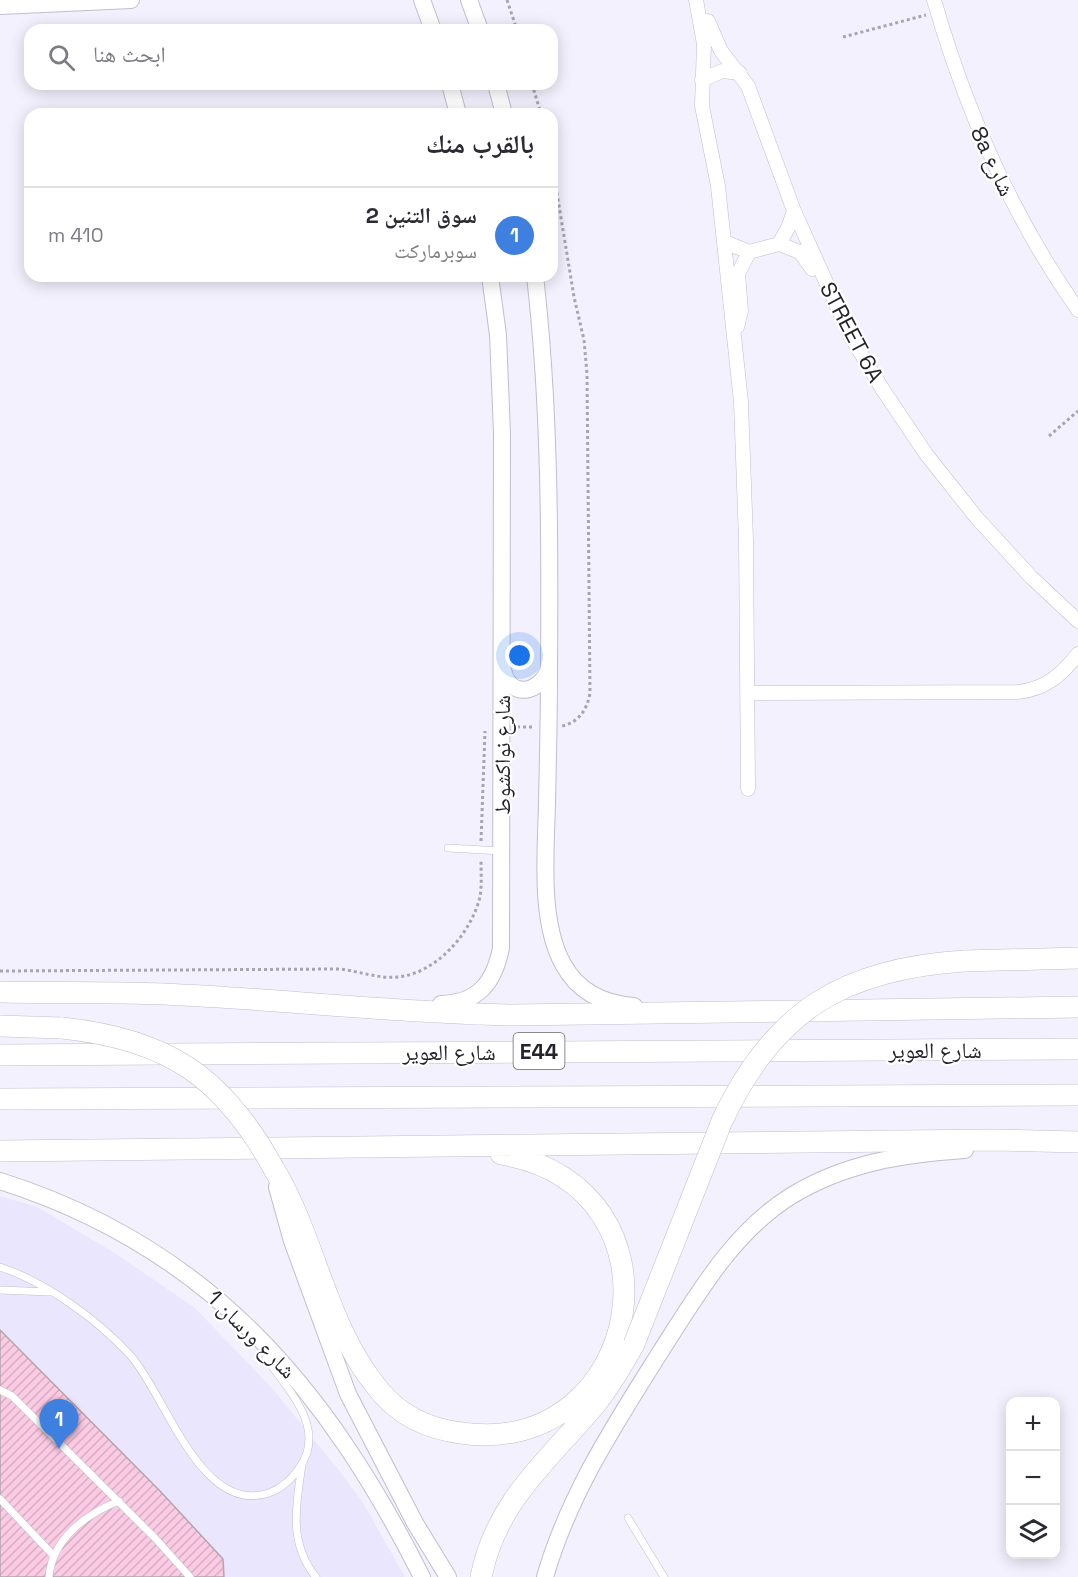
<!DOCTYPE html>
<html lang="ar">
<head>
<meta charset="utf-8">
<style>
  body { margin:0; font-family:"Space Grotesk","Noto Naskh Arabic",sans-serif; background:#f7f7f7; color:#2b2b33; direction:rtl }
  .controls { position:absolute; right:18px; bottom:18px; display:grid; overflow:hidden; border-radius:12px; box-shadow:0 3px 15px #0003 }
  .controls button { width:54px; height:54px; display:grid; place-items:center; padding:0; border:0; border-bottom:2px solid #e1e1e2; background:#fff; color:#2b2b33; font:30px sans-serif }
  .you { position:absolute; left:520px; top:656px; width:21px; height:21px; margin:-15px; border:4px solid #fff; border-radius:50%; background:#1a73e8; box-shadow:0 0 0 9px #1a73e833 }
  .badge { display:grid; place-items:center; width:39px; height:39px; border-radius:50%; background:#db2777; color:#fff; font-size:20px; font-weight:700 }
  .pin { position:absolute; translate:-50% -50px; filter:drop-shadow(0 2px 3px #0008) }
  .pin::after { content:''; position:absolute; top:32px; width:21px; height:18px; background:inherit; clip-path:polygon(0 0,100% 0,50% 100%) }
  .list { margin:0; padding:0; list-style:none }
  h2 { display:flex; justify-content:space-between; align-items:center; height:78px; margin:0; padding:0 24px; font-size:26px }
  h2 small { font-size:20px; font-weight:400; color:#7c7c81 }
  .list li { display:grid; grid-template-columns:39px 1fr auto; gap:18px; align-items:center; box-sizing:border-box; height:96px; padding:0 24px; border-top:2px solid #e1e1e2 }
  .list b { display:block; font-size:22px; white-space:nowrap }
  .list p { margin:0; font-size:20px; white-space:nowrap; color:#7c7c81 }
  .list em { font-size:20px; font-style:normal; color:#7c7c81 }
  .icon { flex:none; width:33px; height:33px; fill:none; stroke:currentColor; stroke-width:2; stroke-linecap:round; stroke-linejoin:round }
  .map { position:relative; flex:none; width:1078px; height:1577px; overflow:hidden; direction:ltr }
  .search { position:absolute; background:#fff; box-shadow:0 3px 15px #0003; left:24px; top:24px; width:534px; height:66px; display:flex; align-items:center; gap:15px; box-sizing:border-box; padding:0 21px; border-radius:18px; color:#7c7c81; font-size:22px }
  .panel { position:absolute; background:#fff; box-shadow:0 3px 15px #0003; left:24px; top:108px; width:534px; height:174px; border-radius:18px; direction:rtl }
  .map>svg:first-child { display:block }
  .built { fill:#e9e6fd }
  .building { fill:url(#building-hatch); stroke:#b4a4ac; stroke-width:1.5 }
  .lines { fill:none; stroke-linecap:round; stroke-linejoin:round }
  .service-casing { stroke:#c0becd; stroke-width:8 }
  .minor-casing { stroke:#c0becd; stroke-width:15 }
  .tertiary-casing { stroke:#c0becd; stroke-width:18 }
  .primary-casing { stroke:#c0becd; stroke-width:22 }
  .trunk-casing { stroke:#c0becd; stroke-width:22 }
  .path { stroke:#a7a5af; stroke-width:3; stroke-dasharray:3 3; stroke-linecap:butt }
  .service { stroke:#fff; stroke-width:7 }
  .minor { stroke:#fff; stroke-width:14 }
  .tertiary { stroke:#fff; stroke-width:16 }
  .primary { stroke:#fff; stroke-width:21 }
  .trunk { stroke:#fff; stroke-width:21 }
  .primary-bridge-casing { stroke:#c0becd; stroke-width:22; stroke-linecap:butt }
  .primary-bridge { stroke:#fff; stroke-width:21 }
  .labels { text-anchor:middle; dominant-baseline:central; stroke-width:4.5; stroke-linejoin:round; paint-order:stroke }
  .shield { fill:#fff; stroke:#66666a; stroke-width:1.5 }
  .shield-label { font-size:21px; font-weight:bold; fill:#25242a }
  .street-label { font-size:22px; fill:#25242a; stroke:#fff }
</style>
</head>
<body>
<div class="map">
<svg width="1078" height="1577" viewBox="0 0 1078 1577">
  <defs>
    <pattern id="building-hatch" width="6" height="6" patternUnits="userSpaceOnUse" patternTransform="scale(1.5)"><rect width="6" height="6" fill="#fbcae3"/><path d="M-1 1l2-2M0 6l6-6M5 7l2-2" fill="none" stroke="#d7adc3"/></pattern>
  </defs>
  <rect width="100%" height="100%" fill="#f3f1fe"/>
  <!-- built -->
  <path class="built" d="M0,1196L37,1207L113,1252L195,1308L271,1387L341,1473L363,1503L405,1577H0Z"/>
  <!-- building -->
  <path class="building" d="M0,1330L160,1491L223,1559L224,1577H0Z"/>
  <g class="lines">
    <!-- service casing -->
    <g class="service-casing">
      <path id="service" d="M448,848L502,851
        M0,1267C46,1282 98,1320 131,1356C166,1396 201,1516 269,1493C283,1488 292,1479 300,1467C327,1427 287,1389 266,1358
        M0,1290L50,1292
        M0,1390L12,1396L155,1538L190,1577
        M302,1465C296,1504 288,1543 316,1577
        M0,1499L53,1555
        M628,1518L664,1577
        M49,1577C52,1539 86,1514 119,1501"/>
    </g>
    <!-- minor casing -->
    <g class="minor-casing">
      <path id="minor" d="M696,0L704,44L702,106L718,186L741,402L746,540L748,789
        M934,0C966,111 1011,215 1078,310
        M708,21L721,51L748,86L794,211L850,335L881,387L926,454L976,517L1031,577L1078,621
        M702,80L722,71L740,73
        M725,242L749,252L779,244L788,228L794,211
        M779,244L800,252L812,269
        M737,327L741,311L738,274L749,252
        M747,693L1018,692C1046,689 1061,675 1078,654"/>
    </g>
    <!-- tertiary casing -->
    <g class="tertiary-casing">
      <path id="tertiary" d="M422,0L433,30
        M469,0L480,30
        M0,6L131,0
        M450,84L458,114
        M496,84L504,114
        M535,276C550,406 550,540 549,671C549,715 548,759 547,803C546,851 539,921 563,964C578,992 604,1004 634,1006
        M503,670C510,699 539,694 549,669
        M441,1004C478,1003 494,983 501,948L502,433L498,335L490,276
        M0,1181C209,1247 326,1387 422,1577
        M277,1187L292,1241L348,1394L415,1523L448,1577
        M545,1577C569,1494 615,1424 661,1351C697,1295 733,1232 791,1196C845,1163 903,1154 965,1150"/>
    </g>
    <!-- primary casing -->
    <g class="primary-casing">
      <path id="primary" d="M964,961L1078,958
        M0,992C54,993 109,992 164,994C280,999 396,1013 513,1015L1078,1007
        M0,1026L62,1028
        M0,1151L991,1140L1078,1142
        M274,1169C316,1239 326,1327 379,1390C400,1416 429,1429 461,1433C644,1459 694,1187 501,1154
        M481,1577C496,1501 548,1461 594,1406C610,1387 622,1365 634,1344"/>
    </g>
    <!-- trunk casing -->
    <g class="trunk-casing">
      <path id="trunk" d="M0,1055L1078,1049
        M0,1099L1078,1095"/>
    </g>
    <!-- path -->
    <path class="path" d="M507,0L517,30
      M843,37L926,15
      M532,84L541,114
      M552,163L574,297L584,340L587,374L590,693C587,710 579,722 562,726
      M1049,436L1078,411
      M517,727H535
      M481,841L485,731
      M0,971L339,969C359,971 378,979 398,977C437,973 471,933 480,897C482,885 481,872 481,860"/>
    <!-- service -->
    <use href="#service" class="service"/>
    <!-- minor -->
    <use href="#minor" class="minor"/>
    <!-- tertiary -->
    <use href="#tertiary" class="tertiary"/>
    <!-- primary -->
    <use href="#primary" class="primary"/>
    <!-- trunk -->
    <use href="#trunk" class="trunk"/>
    <!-- primary-bridge casing -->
    <g class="primary-bridge-casing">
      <path id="primary-bridge" d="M62,1028C167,1039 223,1076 274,1169
        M634,1344L722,1121C774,1010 844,969 964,961"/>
    </g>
    <!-- primary-bridge -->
    <use href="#primary-bridge" class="primary-bridge"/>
  </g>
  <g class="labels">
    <!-- shield labels -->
    <rect class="shield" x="513.5" y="1033" width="51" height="36" rx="4.5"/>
    <g class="shield-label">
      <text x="539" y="1051">E44</text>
    </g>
    <!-- street labels -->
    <g class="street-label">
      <text transform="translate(993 161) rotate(65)">8a شارع</text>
      <text transform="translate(852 332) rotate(62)">STREET 6A</text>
      <text transform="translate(502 755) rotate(-90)">شارع نواكشوط</text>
      <text x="935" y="1050">شارع العوير</text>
      <text x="449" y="1052">شارع العوير</text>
      <text transform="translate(252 1334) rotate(45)">شارع ورسان 1</text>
    </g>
  </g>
</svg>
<div class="controls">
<button>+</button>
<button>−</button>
<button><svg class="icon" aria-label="layers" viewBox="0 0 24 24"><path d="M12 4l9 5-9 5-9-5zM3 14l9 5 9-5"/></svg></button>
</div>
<div class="you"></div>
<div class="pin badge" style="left:59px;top:1449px;background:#3f7fe0">1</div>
<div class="search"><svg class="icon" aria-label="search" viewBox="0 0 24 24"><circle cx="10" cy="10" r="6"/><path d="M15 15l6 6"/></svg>ابحث هنا</div>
<section class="panel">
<h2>بالقرب منك<small></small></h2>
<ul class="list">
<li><span class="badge" style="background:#3f7fe0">1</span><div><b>سوق التنين 2</b><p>سوبرماركت</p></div><em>410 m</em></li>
</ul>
</section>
</div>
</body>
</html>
